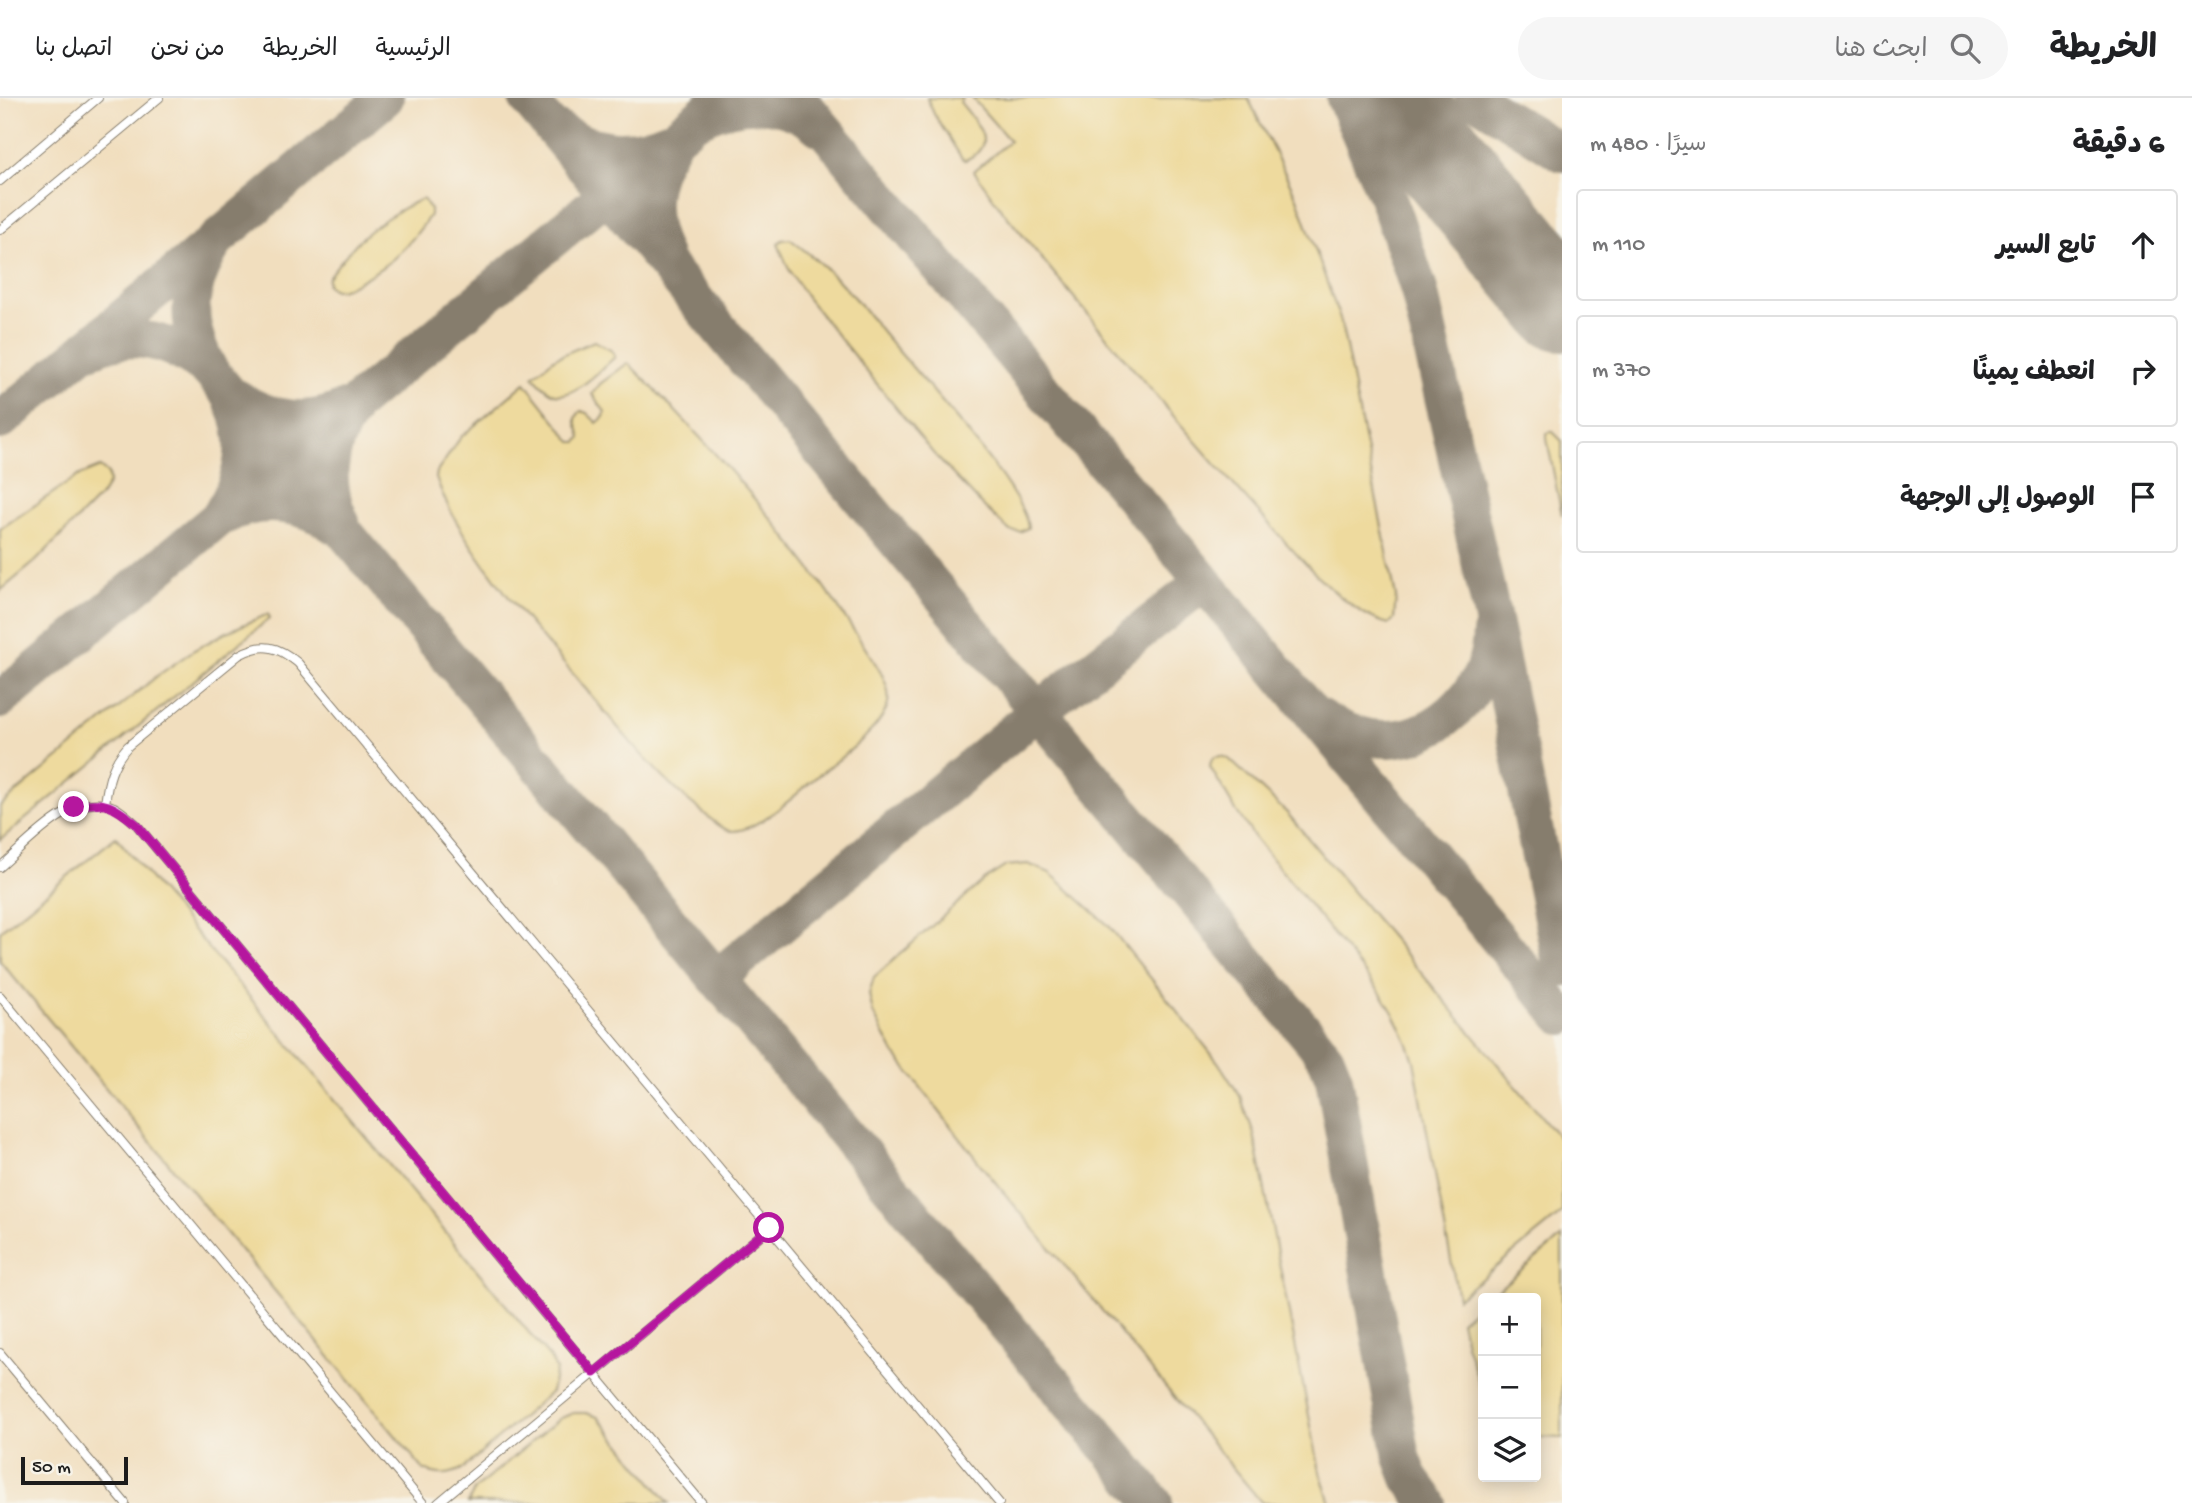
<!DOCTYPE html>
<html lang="ar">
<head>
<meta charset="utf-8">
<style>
  body { margin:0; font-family:"Gochi Hand","Playpen Sans Arabic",sans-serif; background:#f6f6f6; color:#202124; direction:rtl }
  .controls { position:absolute; right:21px; bottom:21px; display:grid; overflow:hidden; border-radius:7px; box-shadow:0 4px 18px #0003 }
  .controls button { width:63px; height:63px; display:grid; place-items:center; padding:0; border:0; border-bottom:2px solid #e0e0e0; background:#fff; color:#202124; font:35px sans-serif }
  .scale { position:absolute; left:21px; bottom:18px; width:107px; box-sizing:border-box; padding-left:7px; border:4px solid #1c1c1c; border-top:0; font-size:19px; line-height:24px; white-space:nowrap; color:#1c1c1c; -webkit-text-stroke:5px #f7f3e8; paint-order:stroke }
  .stop { position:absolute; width:21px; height:21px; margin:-16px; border:5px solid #b5179e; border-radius:50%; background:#fff }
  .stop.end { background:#b5179e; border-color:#fff; box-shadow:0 2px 7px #0008 }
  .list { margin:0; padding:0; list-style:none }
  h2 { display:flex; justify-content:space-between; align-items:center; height:91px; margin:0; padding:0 28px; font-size:30px }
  h2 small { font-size:23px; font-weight:400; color:#757577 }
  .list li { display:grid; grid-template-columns:46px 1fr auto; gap:21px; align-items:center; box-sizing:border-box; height:112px; margin:0 14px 14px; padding:0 14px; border:2px solid #e0e0e0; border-radius:7px }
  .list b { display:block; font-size:26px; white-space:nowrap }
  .list em { font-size:23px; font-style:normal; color:#757577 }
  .icon { flex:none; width:38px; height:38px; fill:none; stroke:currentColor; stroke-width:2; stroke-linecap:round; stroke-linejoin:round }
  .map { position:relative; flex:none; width:1562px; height:1405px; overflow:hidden; direction:ltr }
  header { display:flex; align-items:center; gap:42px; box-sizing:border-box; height:98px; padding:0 35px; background:#fff; border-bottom:2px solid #e0e0e0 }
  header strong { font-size:33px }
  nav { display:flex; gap:38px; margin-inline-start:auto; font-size:24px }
  .search { width:490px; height:63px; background:#f6f6f6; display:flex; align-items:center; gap:18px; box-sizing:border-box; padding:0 24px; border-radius:38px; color:#757577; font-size:26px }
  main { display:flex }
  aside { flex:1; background:#fff }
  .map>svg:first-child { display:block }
  .sand { fill:#eeda9e; stroke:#857b5d; stroke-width:2 }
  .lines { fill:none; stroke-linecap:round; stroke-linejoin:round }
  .taxiway { stroke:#867d6d; stroke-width:38 }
  .runway { stroke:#867d6d; stroke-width:96 }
  .service-casing { stroke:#867d6d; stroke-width:10 }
  .service { stroke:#fff; stroke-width:8 }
  .route { stroke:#b5179e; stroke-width:9 }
</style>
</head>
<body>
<header>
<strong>الخريطة</strong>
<div class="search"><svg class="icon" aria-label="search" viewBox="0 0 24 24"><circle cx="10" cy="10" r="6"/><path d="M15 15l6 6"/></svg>ابحث هنا</div>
<nav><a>الرئيسية</a><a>الخريطة</a><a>من نحن</a><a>اتصل بنا</a></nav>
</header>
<main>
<aside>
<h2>6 دقيقة<small>سيرًا · 480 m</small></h2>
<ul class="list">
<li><svg class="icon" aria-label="ahead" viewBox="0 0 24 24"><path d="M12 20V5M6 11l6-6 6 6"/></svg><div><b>تابع السير</b></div><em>110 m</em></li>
<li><svg class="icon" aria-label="right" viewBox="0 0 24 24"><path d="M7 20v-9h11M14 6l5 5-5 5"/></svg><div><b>انعطف يمينًا</b></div><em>370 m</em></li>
<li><svg class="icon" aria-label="arrive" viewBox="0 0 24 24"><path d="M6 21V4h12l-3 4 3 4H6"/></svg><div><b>الوصول إلى الوجهة</b></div></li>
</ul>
</aside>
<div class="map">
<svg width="1562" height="1405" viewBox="0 0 1562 1405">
  <rect width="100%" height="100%" fill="#f7f3e8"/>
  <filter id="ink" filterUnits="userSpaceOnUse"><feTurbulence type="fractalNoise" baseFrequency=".0143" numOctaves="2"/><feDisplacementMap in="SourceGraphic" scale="14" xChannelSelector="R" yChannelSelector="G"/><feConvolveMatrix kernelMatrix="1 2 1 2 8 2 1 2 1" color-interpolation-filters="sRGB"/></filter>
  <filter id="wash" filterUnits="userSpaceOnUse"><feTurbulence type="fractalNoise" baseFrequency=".00686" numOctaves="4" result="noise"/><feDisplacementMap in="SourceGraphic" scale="28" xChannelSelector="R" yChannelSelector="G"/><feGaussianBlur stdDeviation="1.57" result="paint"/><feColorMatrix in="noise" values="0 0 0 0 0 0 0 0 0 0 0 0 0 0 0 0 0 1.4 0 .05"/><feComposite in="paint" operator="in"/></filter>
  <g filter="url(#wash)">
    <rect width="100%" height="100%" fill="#f1debe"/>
    <!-- sand -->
    <path class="sand" d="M927,0H963L960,4C974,22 1001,47 965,62L961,59L934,16Z
      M972,0H1248L1297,100L1341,224L1396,499L1394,521L1389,526C1345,516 1292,451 1262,418C1171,319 1086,214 1001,111L974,73L1010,43Z
      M423,101L430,111V117C421,131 407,148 394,160C385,168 348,193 336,192C331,192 330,189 327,186L328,179C352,149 363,134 397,114C406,109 413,104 423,101Z
      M790,141C807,154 824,168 839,183C859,204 876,227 895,249C922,281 1026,395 1028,430L1020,434L1010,433L978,403L932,354L808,201L790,174L778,146L782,142Z
      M594,243L612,253L615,259C601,271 574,301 555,296C546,293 540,285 533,278L555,260Z
      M628,265C714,350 797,443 862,545C872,561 892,585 888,605C883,631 835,664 815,680C798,695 751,740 727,732C718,728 708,719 700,712C654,676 617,628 579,583C543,541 506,499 475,453C459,430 446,407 436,380L437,374L461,339L525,285L572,344H577L581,340C580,329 570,323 581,313L587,315L597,325L604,319L605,314L592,296L600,286Z
      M1552,333L1562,343V418L1547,341V336Z
      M100,369L108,376L109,385L102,396L36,463L0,493V431L78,378Z
      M268,516L270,520L0,742V708L157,578L194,552L227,534Z
      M1221,658L1229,661L1287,715L1562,1043V1115L1458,1200L1414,963C1405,935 1394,913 1377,890L1255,740L1235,711L1210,669L1211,663L1215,659Z
      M116,739L551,1261L556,1272L551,1294L464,1370C448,1378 440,1378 424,1372L0,863V833Z
      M1028,766L1050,775L1109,828L1218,964L1240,998L1254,1036L1320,1374L1330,1405H1262L981,1067L894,955L873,915L869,896L874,879L983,783L1006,768Z
      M1562,1139V1340L1536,1339V1200H1488Z
      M1483,1204V1296L1466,1246L1461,1223Z
      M573,1315H586L598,1319L669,1405H468L475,1391L559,1321Z"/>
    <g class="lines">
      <!-- taxiway -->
      <path class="taxiway" d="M527,0L1314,944L1326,960L1334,980L1402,1359L1410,1380L1428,1405
        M798,0L1204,484L1562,918
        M1345,0L1388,101L1419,192L1492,517L1562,870
        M1474,0L1562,55
        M699,21C739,1 784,0 819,29
        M555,30C589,54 629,59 667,42
        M214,145C186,193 183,224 210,273L1154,1405
        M663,158C645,120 647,81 671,47
        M89,252C136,230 172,244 210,273
        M237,300C270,323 309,328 345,310
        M0,323L385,0
        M223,413C244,380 251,341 233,305
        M226,417C260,399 304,404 334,427
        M341,424C323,389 327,347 350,315
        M0,602L722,0
        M1319,619C1368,650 1418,650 1460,607C1481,585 1490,564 1491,535
        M717,880L1038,613L1204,484"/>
      <!-- runway -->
      <path class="runway" d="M1391,0L1562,205"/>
    </g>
  </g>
  <g filter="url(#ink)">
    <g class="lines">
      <!-- service casing -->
      <g class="service-casing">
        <path id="service" d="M0,83L98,0
          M0,132L159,0
          M105,706C108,682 112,666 128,648L239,557C263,544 278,548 298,565L999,1405
          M0,769C28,745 74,691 114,709C122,713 129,720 136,726L702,1405
          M0,898L423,1405
          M0,1255L125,1405
          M438,1405L769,1130"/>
      </g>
      <!-- service -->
      <use href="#service" class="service"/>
    </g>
  </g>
  <g class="lines" filter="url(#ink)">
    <!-- route -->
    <path class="route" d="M74,709C103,701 114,708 136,726L594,1275L769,1130"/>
  </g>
</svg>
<div class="controls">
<button>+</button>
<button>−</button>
<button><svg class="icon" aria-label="layers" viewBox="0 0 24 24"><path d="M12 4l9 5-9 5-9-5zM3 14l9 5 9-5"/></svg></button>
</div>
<div class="scale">50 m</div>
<div class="stop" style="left:769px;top:1130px"></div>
<div class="stop end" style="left:74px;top:709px"></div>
</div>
</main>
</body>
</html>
